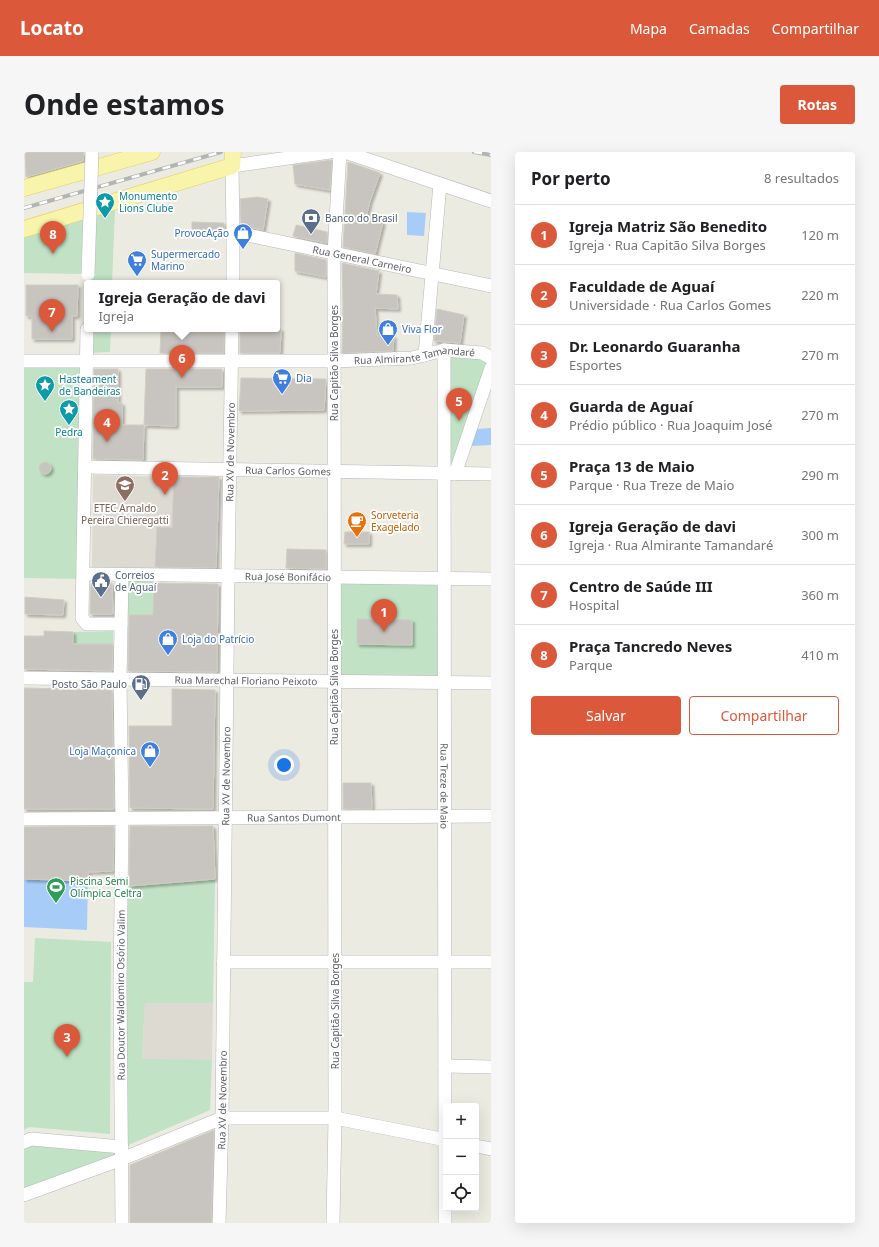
<!DOCTYPE html>
<html lang="pt">
<head>
<meta charset="utf-8">
<style>
  body { margin:0; font-family:"Noto Sans",sans-serif; background:#f6f6f6; color:#202124 }
  .controls { position:absolute; right:12px; bottom:12px; display:grid; overflow:hidden; border-radius:4px; box-shadow:0 4px 16px #0002 }
  .controls button { width:36px; height:36px; display:grid; place-items:center; padding:0; border:0; border-bottom:1px solid #e0e0e0; background:#fff; color:#202124; font:20px sans-serif }
  .you { position:absolute; left:260px; top:613px; width:14px; height:14px; margin:-10px; border:3px solid #fff; border-radius:50%; background:#1a73e8; box-shadow:0 0 0 6px #1a73e833 }
  .badge { display:grid; place-items:center; width:26px; height:26px; border-radius:50%; background:#db593a; color:#fff; font-size:13px; font-weight:700 }
  .pin { position:absolute; translate:-50% -33px; filter:drop-shadow(0 1px 2px #0008) }
  .pin::after { content:''; position:absolute; top:21px; width:14px; height:12px; background:inherit; clip-path:polygon(0 0,100% 0,50% 100%) }
  .popup { position:absolute; left:60px; top:128px; width:196px; height:52px; box-sizing:border-box; display:grid; place-content:center; border-radius:4px; background:#fff; filter:drop-shadow(0 1px 3px #0005); font-size:13px; white-space:nowrap; color:#757577 }
  .popup b { font-size:15px; color:#202124 }
  .popup::after { content:''; position:absolute; left:50%; top:100%; margin-left:-8px; border:8px solid transparent; border-top-color:#fff }
  .list { margin:0; padding:0; list-style:none }
  h2 { display:flex; justify-content:space-between; align-items:center; height:52px; margin:0; padding:0 16px; font-size:17px }
  h2 small { font-size:13px; font-weight:400; color:#757577 }
  .list li { display:grid; grid-template-columns:26px 1fr auto; gap:12px; align-items:center; box-sizing:border-box; height:60px; padding:0 16px; border-top:1px solid #e0e0e0 }
  .list b { display:block; font-size:15px; white-space:nowrap }
  .list p { margin:0; font-size:13px; white-space:nowrap; color:#757577 }
  .list em { font-size:13px; font-style:normal; color:#757577 }
  .actions { display:flex; gap:8px; padding:12px 16px }
  .actions a { flex:1; padding:9px 0; border:1px solid #db593a; border-radius:4px; text-align:center; font-size:14px; color:#db593a }
  .actions .main { background:#db593a; color:#fff }
  .icon { flex:none; width:22px; height:22px; fill:none; stroke:currentColor; stroke-width:2; stroke-linecap:round; stroke-linejoin:round }
  .map { position:relative; flex:none; width:467px; height:1071px; overflow:hidden; border-radius:4px }
  header { display:flex; align-items:center; gap:24px; box-sizing:border-box; height:56px; padding:0 20px; background:#db593a; color:#fff }
  header strong { font-size:19px }
  nav { display:flex; gap:22px; margin-inline-start:auto; font-size:14px }
  .intro { display:flex; align-items:center; justify-content:space-between; box-sizing:border-box; height:96px; padding:0 24px }
  h1 { margin:0; font-size:28px }
  .button { padding:10px 18px; border-radius:4px; background:#db593a; color:#fff; font-size:14px; font-weight:700 }
  main { display:flex; gap:24px; padding:0 24px }
  aside { flex:1; background:#fff; border-radius:4px; box-shadow:0 4px 16px #0002 }
  .map>svg:first-child { display:block }
  .education { fill:#dcdad1 }
  .green { fill:#c1e2c4 }
  .water { fill:#a7ccf8 }
  .building { fill:#c8c5c0; stroke:#d0cdc1; filter:url(#shadow) }
  .lines { fill:none; stroke-linecap:round; stroke-linejoin:round }
  .minor-casing { stroke:#b5b7bc; stroke-width:14 }
  .major-casing { stroke:#e5cf62; stroke-width:17 }
  .minor { stroke:#fff; stroke-width:13 }
  .major { stroke:#f8f4ac; stroke-width:16 }
  .rail-casing { stroke:#b3b4b4; stroke-width:4 }
  .rail { stroke:#fff; stroke-width:2.5; stroke-dasharray:8; stroke-linecap:butt }
  .minor-bridge-casing { stroke:#b5b7bc; stroke-width:14; stroke-linecap:butt }
  .minor-bridge { stroke:#fff; stroke-width:13 }
  .labels { text-anchor:middle; dominant-baseline:central; stroke-width:3.5; stroke-linejoin:round; paint-order:stroke }
  .culture-label { font-size:10px; fill:#0d838f; stroke:#fff; text-anchor:start }
  .service-label { font-size:10px; fill:#4e5e75; stroke:#fff; text-anchor:start }
  .shop-label { font-size:10px; fill:#366cbe; stroke:#fff; text-anchor:start }
  .street-label { font-size:10px; fill:#5b5d62; stroke:#fff }
  .education-label { font-size:10px; fill:#785e54; stroke:#fff }
  .food-label { font-size:10px; fill:#c56008; stroke:#fff; text-anchor:start }
  .leisure-label { font-size:10px; fill:#27864d; stroke:#fff; text-anchor:start }
</style>
</head>
<body>
<header>
<strong>Locato</strong>
<nav><a>Mapa</a><a>Camadas</a><a>Compartilhar</a></nav>
</header>
<div class="intro"><h1>Onde estamos</h1><a class="button">Rotas</a></div>
<main>
<div class="map">
<svg width="467" height="1071" viewBox="0 0 467 1071">
  <defs>
    <filter id="shadow"><feDropShadow dx="2.5" dy="2.5" stdDeviation="1" flood-color="#0004"/></filter>
  </defs>
  <rect width="100%" height="100%" fill="#ecebe2"/>
  <!-- education -->
  <path class="education" d="M69,323L150,325L148,376H133L131,417L68,416Z
    M121,851H189L188,908H118Z"/>
  <!-- green -->
  <path class="green" d="M91,57L88,131H64L65,65Z
    M59,64L57,122L0,121V82Z
    M63,177H87L86,200L63,201Z
    M420,198L466,205L431,322L420,321Z
    M63,208L60,427L0,426V209Z
    M98,423L129,424V463H97Z
    M310,425L420,426V531L310,530Z
    M89,479V492H49V480Z
    M191,727L189,851H121L118,907L188,908L186,958L102,994V734Z
    M11,786L87,790L86,982L5,975L0,978V830H9Z
    M0,990L98,995V1007L0,1043Z"/>
  <!-- water -->
  <path class="water" d="M383,60L402,61L400,84L383,83Z
    M467,276V293L447,294L452,277Z
    M0,727L64,729L63,778L0,775Z"/>
  <!-- building -->
  <path class="building" d="M1,0H60L59,9L2,25Z
    M308,8L306,38L271,32L269,13Z
    M324,10L356,21L346,49L342,65L359,70L351,102L319,95Z
    M233,45L244,47L239,78L217,73L216,47Z
    M168,70L200,71L201,81L168,80Z
    M272,73L303,80V91L269,84Z
    M271,101L302,108V125L271,119Z
    M318,111L355,119L352,142L373,143L374,157L351,156L353,184H370L369,199L318,201L319,155Z
    M2,133H54L53,164H48V187H8V164H2Z
    M413,157L440,163L436,191L410,189Z
    M137,177H200V201H136Z
    M216,177H257L256,201H216Z
    M70,217H94V251H98V273H120L119,308L69,307Z
    M122,217H198V235H152V274L120,273Z
    M217,226L302,227L300,258L215,259Z
    M15 316a6 6 0 1 1 12 0a6 6 0 1 1-12 0Z
    M150,325H195L192,416L131,415L133,375L148,376Z
    M321,380H345V392H320Z
    M263,397L302,398V417L262,416Z
    M67,431H88L89,462H66Z
    M130,431L194,432L193,520L104,519L105,463H129Z
    M1,445L40,448L39,463L1,462Z
    M333,467L388,468V493L333,492Z
    M20,479L49,480V492H89L88,519L0,517V484H20Z
    M0,536L88,538L90,657H0Z
    M148,537L191,538L189,657L106,656L105,574H148Z
    M319,631H347L348,657H319Z
    M90,674L89,719L64,720V729L0,727V675Z
    M106,674H189L191,727L105,734Z
    M190,978L187,1071H106V1013Z"/>
  <g class="lines">
    <!-- minor casing -->
    <g class="minor-casing">
      <g id="minor">
        <path d="M321,0L467,49"/>
        <path id="s1" d="M209,80L467,134"/>
        <path d="M209,131V80L208,14L306,0"/>
        <path d="M63,177L58,466L63,472H97"/>
        <path id="s2" d="M420,198L421,1071"/>
        <path d="M401,203L416,32"/>
        <path id="s3" d="M0,209H310L388,206L420,198L458,201L467,206"/>
        <path id="s4" d="M61,315L467,322"/>
        <path d="M431,322L467,216"/>
        <path id="s5" d="M60,422L467,427"/>
        <path id="s6" d="M0,526L467,531"/>
        <path id="s7" d="M0,667L467,664"/>
        <path d="M199,810H467"/>
        <path d="M421,914L467,915"/>
        <path d="M0,990L7,987L98,995"/>
        <path d="M452,994L467,997"/>
        <path d="M0,1043L98,1007L198,966H311L422,988"/>
        <path id="s8" d="M98,1071L96,831L98,667L96,528L98,423"/>
        <path id="s9" d="M195,1071L198,966L204,424L208,177"/>
        <path d="M309,1071L311,966L310,102L316,0"/>
      </g>
    </g>
    <!-- major casing -->
    <g class="major-casing">
      <path id="major" d="M0,36L128,0
        M0,77L208,14L209,0"/>
    </g>
    <!-- minor -->
    <use href="#minor" class="minor"/>
    <!-- major -->
    <use href="#major" class="major"/>
    <!-- rail casing -->
    <g class="rail-casing">
      <path id="rail" d="M450,0L467,3
        M0,56L197,0"/>
    </g>
    <!-- rail -->
    <use href="#rail" class="rail"/>
    <!-- minor-bridge casing -->
    <g class="minor-bridge-casing">
      <path id="minor-bridge" d="M64,122L68,0"/>
    </g>
    <!-- minor-bridge -->
    <use href="#minor-bridge" class="minor-bridge"/>
  </g>
  <!-- icons -->
  <defs>
    <g id="sight-pin" transform="scale(1)"><path d="M0 17L-7.5 6A9.5 9.5 0 1 1 7.5 6Z" fill="#0f9aa8" stroke="#fff"/><path d="M0-6L1.8-2.2L6-1.7L2.9 1.2L3.7 5.4L0 3.3L-3.7 5.4L-2.9 1.2L-6-1.7L-1.8-2.2Z" fill="#fff"/></g>
    <g id="bank-pin" transform="scale(1)"><path d="M0 17L-7.5 6A9.5 9.5 0 1 1 7.5 6Z" fill="#5c6f8a" stroke="#fff"/><path d="M-6-4H6V4H-6ZM0-2.3a2.3 2.3 0 1 0 0 4.6a2.3 2.3 0 1 0 0-4.6Z" fill="#fff"/></g>
    <g id="shop-pin" transform="scale(1)"><path d="M0 17L-7.5 6A9.5 9.5 0 1 1 7.5 6Z" fill="#3f7fe0" stroke="#fff"/><path d="M-5-2.5h2.3a2.7 3.5 0 0 1 5.4 0H5L5.5 6h-11ZM-1.5-2.5h3a1.5 2.3 0 0 0-3 0Z" fill="#fff"/></g>
    <g id="supermarket-pin" transform="scale(1)"><path d="M0 17L-7.5 6A9.5 9.5 0 1 1 7.5 6Z" fill="#3f7fe0" stroke="#fff"/><path d="M-6-5.5h2.5l.6 2H6L4.5 2H-2.5L-4.4-4H-6ZM-1.5 3.2a1.3 1.3 0 1 0 .1 0ZM3 3.2a1.3 1.3 0 1 0 .1 0Z" fill="#fff"/></g>
    <g id="university-pin" transform="scale(1)"><path d="M0 17L-7.5 6A9.5 9.5 0 1 1 7.5 6Z" fill="#8d6e63" stroke="#fff"/><path d="M0-5L7-2L0 1L-7-2ZM-4 1L0 2.5L4 1V4Q0 6-4 4Z" fill="#fff"/></g>
    <g id="cafe-pin" transform="scale(1)"><path d="M0 17L-7.5 6A9.5 9.5 0 1 1 7.5 6Z" fill="#e8710a" stroke="#fff"/><path d="M-5.5-4.5H6V0H3Q3 3.5 0 3.5H-2.5Q-5.5 3.5-5.5 0ZM3-3.2v2h1.7v-2ZM-6 4.5H4V6H-6Z" fill="#fff"/></g>
    <g id="civic-pin" transform="scale(1)"><path d="M0 17L-7.5 6A9.5 9.5 0 1 1 7.5 6Z" fill="#5c6f8a" stroke="#fff"/><path d="M-.6-6.5H3V-4.5H.6V-3L4-1V1h2V6H-6V1h2V-1L-.6-3ZM-1.2 2.5V6h2.4V2.5Z" fill="#fff"/></g>
    <g id="fuel-pin" transform="scale(1)"><path d="M0 17L-7.5 6A9.5 9.5 0 1 1 7.5 6Z" fill="#5c6f8a" stroke="#fff"/><path d="M-5.5-6h7V0h2V4h1.3V-2.5L3-4.5l.8-.8L6-3V5H2.5V1h-1V6h-7ZM-4.2-4.7v3.2H.2V-4.7Z" fill="#fff"/></g>
    <g id="stadium-pin" transform="scale(1)"><path d="M0 17L-7.5 6A9.5 9.5 0 1 1 7.5 6Z" fill="#2e9e5b" stroke="#fff"/><path d="M0-5a6.5 5 0 1 0 0 10a6.5 5 0 1 0 0-10ZM-3.5-1.8h7v3.6h-7Z" fill="#fff"/></g>
  </defs>
  <g fill-rule="evenodd">
    <use href="#sight-pin" x="81" y="50"/>
    <use href="#bank-pin" x="287" y="66"/>
    <use href="#shop-pin" x="219" y="81"/>
    <use href="#supermarket-pin" x="113" y="108"/>
    <use href="#shop-pin" x="364" y="177"/>
    <use href="#supermarket-pin" x="258" y="226"/>
    <use href="#sight-pin" x="21" y="233"/>
    <use href="#sight-pin" x="45" y="257"/>
    <use href="#university-pin" x="101" y="333"/>
    <use href="#cafe-pin" x="333" y="369"/>
    <use href="#civic-pin" x="77" y="429"/>
    <use href="#shop-pin" x="144" y="487"/>
    <use href="#fuel-pin" x="117" y="532"/>
    <use href="#shop-pin" x="126" y="599"/>
    <use href="#stadium-pin" x="32" y="735"/>
  </g>
  <g class="labels">
    <!-- culture labels -->
    <g class="culture-label">
      <text x="95" y="44">Monumento<tspan x="95" dy="12">Lions Clube</tspan></text>
      <text x="35" y="227">Hasteament<tspan x="35" dy="12">de Bandeiras</tspan></text>
      <text x="45" y="280" text-anchor="middle">Pedra</text>
    </g>
    <!-- service labels -->
    <g class="service-label">
      <text x="301" y="66">Banco do Brasil</text>
      <text x="91" y="423">Correios<tspan x="91" dy="12">de Aguaí</tspan></text>
      <text x="103" y="532" text-anchor="end">Posto São Paulo</text>
    </g>
    <!-- shop labels -->
    <g class="shop-label">
      <text x="205" y="81" text-anchor="end">ProvocAção</text>
      <text x="127" y="102">Supermercado<tspan x="127" dy="12">Marino</tspan></text>
      <text x="378" y="177">Viva Flor</text>
      <text x="272" y="226">Dia</text>
      <text x="158" y="487">Loja do Patrício</text>
      <text x="112" y="599" text-anchor="end">Loja Maçonica</text>
    </g>
    <!-- street labels -->
    <g class="street-label">
      <text stroke="none"><textPath href="#s1" startOffset="132">Rua General Carneiro</textPath></text>
      <text stroke="none"><textPath href="#s3" startOffset="391">Rua Almirante Tamandaré</textPath></text>
      <text transform="translate(310 211) rotate(-90)">Rua Capitão Silva Borges</text>
      <text stroke="none"><textPath href="#s9" startOffset="771">Rua XV de Novembro</textPath></text>
      <text stroke="none"><textPath href="#s4" startOffset="203">Rua Carlos Gomes</textPath></text>
      <text stroke="none"><textPath href="#s5" startOffset="204">Rua José Bonifácio</textPath></text>
      <text stroke="none"><textPath href="#s6" startOffset="222">Rua Marechal Floriano Peixoto</textPath></text>
      <text transform="translate(310 535) rotate(-90)">Rua Capitão Silva Borges</text>
      <text stroke="none"><textPath href="#s9" startOffset="447">Rua XV de Novembro</textPath></text>
      <text stroke="none"><textPath href="#s2" startOffset="436">Rua Treze de Maio</textPath></text>
      <text stroke="none"><textPath href="#s7" startOffset="270">Rua Santos Dumont</textPath></text>
      <text stroke="none"><textPath href="#s8" startOffset="228">Rua Doutor Waldomiro Osório Valim</textPath></text>
      <text transform="translate(311 859) rotate(-90)">Rua Capitão Silva Borges</text>
      <text stroke="none"><textPath href="#s9" startOffset="123">Rua XV de Novembro</textPath></text>
    </g>
    <!-- education labels -->
    <g class="education-label">
      <text x="101" y="356">ETEC Arnaldo<tspan x="101" dy="12">Pereira Chieregatti</tspan></text>
    </g>
    <!-- food labels -->
    <g class="food-label">
      <text x="347" y="363">Sorveteria<tspan x="347" dy="12">Exagelado</tspan></text>
    </g>
    <!-- leisure labels -->
    <g class="leisure-label">
      <text x="46" y="729">Piscina Semi<tspan x="46" dy="12">Olímpica Celtra</tspan></text>
    </g>
  </g>
</svg>
<div class="controls">
<button>+</button>
<button>−</button>
<button><svg class="icon" aria-label="locate" viewBox="0 0 24 24"><circle cx="12" cy="12" r="6"/><path d="M12 2v4M12 18v4M2 12h4M18 12h4"/></svg></button>
</div>
<div class="you"></div>
<div class="pin badge" style="left:360px;top:480px">1</div>
<div class="pin badge" style="left:141px;top:343px">2</div>
<div class="pin badge" style="left:43px;top:905px">3</div>
<div class="pin badge" style="left:83px;top:290px">4</div>
<div class="pin badge" style="left:435px;top:269px">5</div>
<div class="pin badge" style="left:158px;top:226px">6</div>
<div class="popup"><b>Igreja Geração de davi</b>Igreja</div>
<div class="pin badge" style="left:28px;top:180px">7</div>
<div class="pin badge" style="left:29px;top:102px">8</div>
</div>
<aside>
<h2>Por perto<small>8 resultados</small></h2>
<ul class="list">
<li><span class="badge">1</span><div><b>Igreja Matriz São Benedito</b><p>Igreja · Rua Capitão Silva Borges</p></div><em>120 m</em></li>
<li><span class="badge">2</span><div><b>Faculdade de Aguaí</b><p>Universidade · Rua Carlos Gomes</p></div><em>220 m</em></li>
<li><span class="badge">3</span><div><b>Dr. Leonardo Guaranha</b><p>Esportes</p></div><em>270 m</em></li>
<li><span class="badge">4</span><div><b>Guarda de Aguaí</b><p>Prédio público · Rua Joaquim José</p></div><em>270 m</em></li>
<li><span class="badge">5</span><div><b>Praça 13 de Maio</b><p>Parque · Rua Treze de Maio</p></div><em>290 m</em></li>
<li><span class="badge">6</span><div><b>Igreja Geração de davi</b><p>Igreja · Rua Almirante Tamandaré</p></div><em>300 m</em></li>
<li><span class="badge">7</span><div><b>Centro de Saúde III</b><p>Hospital</p></div><em>360 m</em></li>
<li><span class="badge">8</span><div><b>Praça Tancredo Neves</b><p>Parque</p></div><em>410 m</em></li>
</ul>
<div class="actions"><a class="main">Salvar</a><a>Compartilhar</a></div>
</aside>
</main>
</body>
</html>
